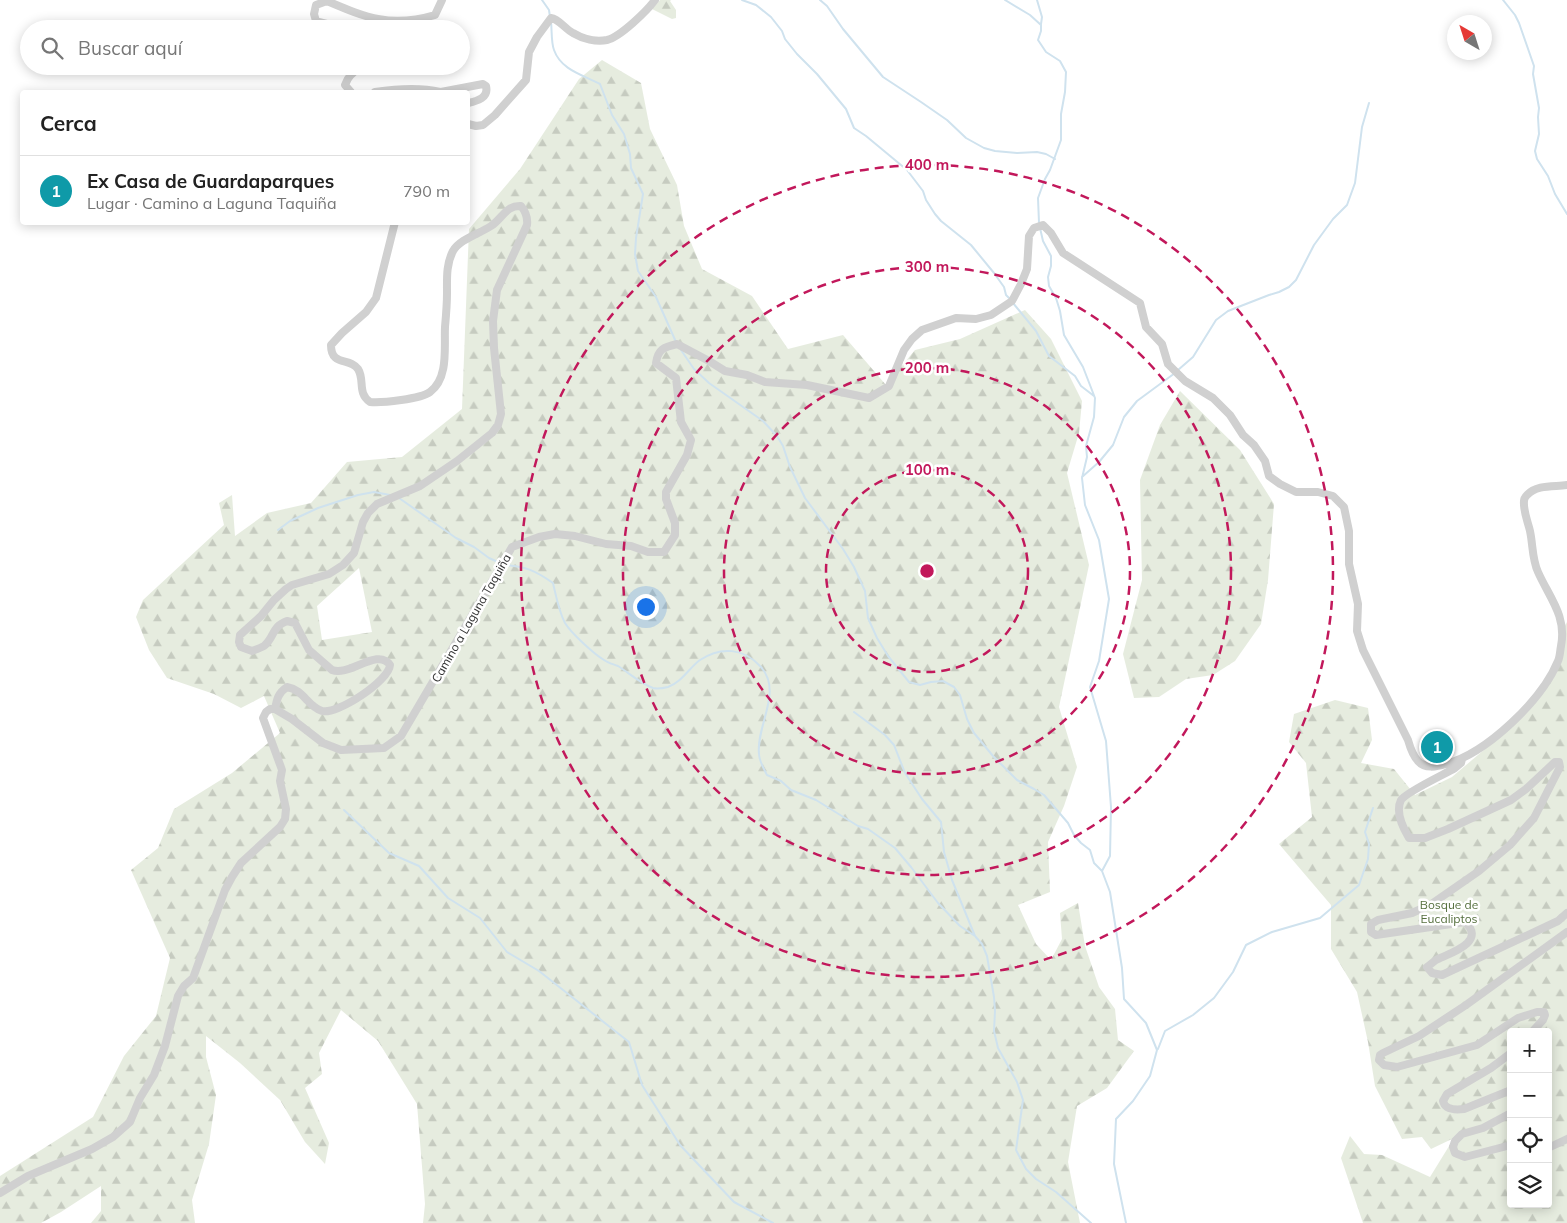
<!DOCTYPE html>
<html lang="es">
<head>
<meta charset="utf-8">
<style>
  body { margin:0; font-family:Mulish,sans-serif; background:#f6f6f6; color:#222 }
  .controls { position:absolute; right:15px; bottom:15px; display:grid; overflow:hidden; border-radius:5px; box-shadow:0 2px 12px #0003 }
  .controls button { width:45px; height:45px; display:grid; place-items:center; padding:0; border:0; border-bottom:1px solid #e0e0e0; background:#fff; color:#222; font:25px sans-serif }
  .compass { position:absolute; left:1447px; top:15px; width:45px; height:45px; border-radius:50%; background:#fff; box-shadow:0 2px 12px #0003; rotate:321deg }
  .you { position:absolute; left:645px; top:606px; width:18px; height:18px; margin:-12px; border:4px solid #fff; border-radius:50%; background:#1a73e8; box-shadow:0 0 0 8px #1a73e833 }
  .badge { display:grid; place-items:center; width:32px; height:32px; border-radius:50%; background:#e63946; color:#fff; font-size:16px; font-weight:700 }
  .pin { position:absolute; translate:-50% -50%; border:2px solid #fff; box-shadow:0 1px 5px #0006 }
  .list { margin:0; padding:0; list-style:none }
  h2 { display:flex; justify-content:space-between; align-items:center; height:65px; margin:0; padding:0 20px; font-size:21px }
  h2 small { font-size:16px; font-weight:400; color:#767676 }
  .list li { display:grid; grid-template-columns:32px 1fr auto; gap:15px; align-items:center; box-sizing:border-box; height:70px; padding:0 20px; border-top:1px solid #e0e0e0 }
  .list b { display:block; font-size:19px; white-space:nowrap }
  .list p { margin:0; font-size:16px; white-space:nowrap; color:#767676 }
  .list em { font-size:16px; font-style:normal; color:#767676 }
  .icon { flex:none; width:28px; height:28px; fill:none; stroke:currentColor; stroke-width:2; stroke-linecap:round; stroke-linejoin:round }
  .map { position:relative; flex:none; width:1567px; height:1223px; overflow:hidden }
  .search { position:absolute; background:#fff; box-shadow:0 2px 12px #0003; left:20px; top:20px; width:450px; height:55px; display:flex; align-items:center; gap:12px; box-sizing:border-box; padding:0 18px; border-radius:28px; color:#767676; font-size:19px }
  .panel { position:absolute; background:#fff; box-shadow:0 2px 12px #0003; left:20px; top:90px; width:450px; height:135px; border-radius:5px }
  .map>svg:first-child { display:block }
  .forest { fill:url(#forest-firs); fill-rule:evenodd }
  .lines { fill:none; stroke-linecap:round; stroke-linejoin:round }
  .stream { stroke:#cfe2ee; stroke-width:2 }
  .minor { stroke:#d0d0d0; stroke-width:8 }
  .ring { fill:none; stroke:#c2185b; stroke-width:2.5; stroke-dasharray:9 6 }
  .labels { text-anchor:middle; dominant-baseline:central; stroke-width:5; stroke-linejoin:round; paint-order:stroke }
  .street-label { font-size:12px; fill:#333; stroke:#fff }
  .park-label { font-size:12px; fill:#56703f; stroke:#fff }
  .centre { fill:#c2185b; stroke:#fff; stroke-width:2.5 }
  .ring-label { font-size:15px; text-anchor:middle; font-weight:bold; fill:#c2185b; stroke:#fff; stroke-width:5; stroke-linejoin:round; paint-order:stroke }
</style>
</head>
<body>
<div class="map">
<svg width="1567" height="1223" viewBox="0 0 1567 1223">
  <defs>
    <pattern id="forest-firs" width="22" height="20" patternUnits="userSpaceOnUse" patternTransform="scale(1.25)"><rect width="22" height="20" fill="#e6ecdf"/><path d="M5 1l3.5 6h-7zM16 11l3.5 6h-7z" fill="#c6cbc0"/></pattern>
  </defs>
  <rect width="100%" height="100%" fill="#fff"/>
  <!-- forest -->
  <path class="forest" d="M660,0H671L670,1L676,10V18L672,19L652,9Z
    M602,60L641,83L650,129L677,185L684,226L702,269L752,296L788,349L843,335L886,385L915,350L960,339L1025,310L1051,339L1082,401L1079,433L1067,473L1089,565L1059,707L1077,767L1064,806L1048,842L1050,892L1018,905L1036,944L1051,960L1062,939L1060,913L1078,903L1085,946L1099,987L1115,1009L1118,1040L1134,1051L1107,1088L1077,1106L1068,1162L1080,1223H423L425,1204L417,1104L378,1041L341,1010L319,1053L322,1074L305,1088L329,1143L325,1164L305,1142L280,1100L240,1063L206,1036V1057L216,1095L209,1144L192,1200L195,1223H91L101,1211V1186L61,1212L41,1223H0V1176L93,1117L124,1056L156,1016L170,958L131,870L158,848L174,809L232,773L280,733L264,696L241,708L214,694L167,678L149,650L136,617L143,600L224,525L219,503L232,495L235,536L267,513L311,503L347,462L402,457L462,409L469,229L520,169L579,79ZM359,568L372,632L322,640L317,606Z
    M1180,391L1240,450L1274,504L1268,580L1261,624L1235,661L1213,675L1186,679L1159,697L1134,698L1123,654L1142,580L1140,480L1160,425Z
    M1567,622V1223H1363L1341,1158L1350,1136L1364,1154L1382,1155L1430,1177L1454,1138L1431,1149L1422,1137L1402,1139L1375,1086L1368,1042L1357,992L1331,949V905L1279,844L1312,817L1306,763L1289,742L1294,714L1335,700L1368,708L1372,740L1361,763L1394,769L1415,795L1452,777L1518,721L1556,671L1563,630ZM1511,1032H1548V1204H1511Z"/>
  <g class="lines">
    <!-- stream -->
    <path class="stream" d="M542,0L549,10L550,17
      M742,0L756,5L771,17L782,31L785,39L797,54L817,74L846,109L854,128L866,136L907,170L923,191L926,200L935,214L941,221L971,245L994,273L1004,287L1006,295L1010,299
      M820,0L827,6L843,29L883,77L921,102L947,120L966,138L984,148L995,151L1017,153L1037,152L1046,154L1055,159
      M1005,0L1030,15L1041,25V31L1038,40L1046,52L1060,61L1066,72L1065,92L1061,114V140L1050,170L1045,179L1038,198L1039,223
      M1037,0L1042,17L1041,24
      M1503,0L1515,15L1519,23L1534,66L1533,74L1539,108L1538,117L1539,134L1535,151L1537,159L1548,176L1555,194L1567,214
      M551,22C552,30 551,42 554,50C561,70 583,75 600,84L612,115L624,134L630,154L631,168L643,194L636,238L635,254L638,271L656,297L676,342
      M1040,228L1043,241L1051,256V266L1048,277L1049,286L1056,298L1060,311L1064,335L1083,367L1095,398L1094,417L1086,446L1087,457L1082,478L1085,505L1099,540L1109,599L1099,661L1090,687L1106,741L1111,807L1110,856L1102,871L1110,892L1122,968L1124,999L1146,1023L1157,1050L1150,1076L1133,1101L1116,1119L1114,1164L1126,1223
      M1013,303L1036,331L1049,356L1075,376L1081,386L1094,396
      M681,350L694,369L709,383L763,421L777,436L783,446L790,467L805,498L843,549L854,567L865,591L868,618L877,638L888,656L909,682L920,685L931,682L943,681L954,687L960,695L967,719L974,733L993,756L1017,780L1034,789L1044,795L1068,823L1074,835L1081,843L1090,850L1094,863L1102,871
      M1178,370L1193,357L1216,320L1228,311L1269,295L1279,292L1289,287L1296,280L1314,245L1333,219L1347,205L1355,183L1362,127L1369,103
      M1082,477L1099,462L1113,445L1124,417L1137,401L1175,373
      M399,498L456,538L474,547L489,558L500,563
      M278,530L290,521L318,508L358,495L374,492L390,495
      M504,565C525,566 536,571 553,583C556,596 559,612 565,623C571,633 594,654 604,660C608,663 613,664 618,666C629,673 640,683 653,688C657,689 664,688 668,687C682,682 689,668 700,660C721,646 744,648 761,667C783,692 756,725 759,754C759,761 764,769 767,775L781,781L791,790L816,800L858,826L868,829L895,848L911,867L938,903L960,926L975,936L982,944L987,956L994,997L995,1011L994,1031L998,1048L1017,1082L1023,1100L1016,1150L1026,1169L1036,1179L1056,1192L1091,1223
      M854,712L885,735L894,745L905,773L922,799L941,822L944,852L952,880L975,936
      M344,810L389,853L419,866L448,898L480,918L507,952L539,971L629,1042L642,1085L680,1145L734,1202L773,1223
      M1158,1049L1165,1031L1193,1015L1214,998L1233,972L1246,945L1272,932L1320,918L1359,885L1368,859L1369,844L1365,832L1373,808"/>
    <!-- minor -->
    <path class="minor" d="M347,29L316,21L314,14L316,5L327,1C367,18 391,28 435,15L442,0
      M413,66L429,68L436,66
      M351,92L345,85C353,61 379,68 400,66
      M375,92C396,89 419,87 440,92
      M441,92L483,84L486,86C489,98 477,101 468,103
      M468,124L476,126L483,125L495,115L526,80L529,52L537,37L551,18C559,19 565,29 573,33C583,39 596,42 607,40C620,37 647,11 655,0
      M275,709C277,699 278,693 287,687C304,690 307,706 322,711C337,715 389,681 390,665C378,647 349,677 332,670L309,650L295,623L287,621C271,627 275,637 264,646C260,648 255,650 252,651L241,647L239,642L240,635L261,616L274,600L286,589L292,585L329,574L343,565L354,553L363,522L368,513L377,504L420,486L457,461L492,433L498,425L501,414L494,348L493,321L497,290L527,225C528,217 526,212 521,206C506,205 502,219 491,226C479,234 460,239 453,251C446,264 447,279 447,293C447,304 446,316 445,327C444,347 449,378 430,392C421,399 382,403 370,402C357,393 365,380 358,369C350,357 331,367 331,345L342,333L366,312L376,298L395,222
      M1462,759L1461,763L1455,768C1445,774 1406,792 1401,800C1395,812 1403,828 1409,838H1425L1448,829L1511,800L1526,789L1555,762H1559L1560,767L1534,818L1510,845L1479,871L1430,905L1412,913L1378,920L1371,924V932L1376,935L1465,922C1487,942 1450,953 1436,960C1433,962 1430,965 1427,967L1432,973L1442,975L1558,921L1567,913
      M1532,1032L1543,1020L1545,1015L1544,1012H1537L1518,1018L1477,1045L1397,1067L1384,1065L1379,1060L1380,1055L1383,1053L1419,1036L1466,1005L1567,932
      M1511,1053L1491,1068L1447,1094L1443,1101C1445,1110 1456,1110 1464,1109L1511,1090
      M1511,1113L1483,1128L1462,1134L1455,1141L1453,1147L1455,1153L1465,1157L1511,1145
      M1548,1148L1567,1139
      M0,1193L28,1176L92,1149L113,1137L130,1122L140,1098L154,1075L165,1046L178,996L184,986L193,978L225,890L232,877L241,863L280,827L285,819L286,809L280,781L282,770L263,718L266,712L270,709H275L292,719L323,743L341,750L384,748L401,736L512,547L539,537L555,534L575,536L606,544L631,546L648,552H664L675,535V523L666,499V492L687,455L691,440L681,422L676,378L656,363C658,349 664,347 677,344L709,361L725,371L747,375L765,382L807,385L869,398L889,386L904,350L912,339L922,330L956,318L976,319L991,315L1012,301L1021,284L1027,269L1029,236L1034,228L1043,225L1051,233L1063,253L1140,303L1146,327L1162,344L1168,364L1185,381L1213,398L1230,415L1243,435L1254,445L1265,461L1269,476L1280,484L1296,492H1318L1333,496L1344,507L1349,531V564L1358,604L1357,631L1363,650L1408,740C1410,747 1413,756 1418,761C1425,769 1436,767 1446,764C1487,753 1542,700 1558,661C1560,657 1560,651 1561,646C1567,616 1549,597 1538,572C1532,559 1533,545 1530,531C1528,522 1523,511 1524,501C1524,499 1526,496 1527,495C1537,484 1555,487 1567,485"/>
  </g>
  <!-- distance rings -->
  <g class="ring">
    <circle cx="927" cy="571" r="101"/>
    <circle cx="927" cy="571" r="203"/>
    <circle cx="927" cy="571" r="304"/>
    <circle cx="927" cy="571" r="406"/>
  </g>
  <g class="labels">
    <!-- street labels -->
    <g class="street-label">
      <text transform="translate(471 618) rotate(-60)">Camino a Laguna Taquiña</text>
    </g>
    <!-- park labels -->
    <g class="park-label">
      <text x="1449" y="904">Bosque de<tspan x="1449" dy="14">Eucaliptos</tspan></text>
    </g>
  </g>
  <circle cx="927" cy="571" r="8" class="centre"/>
  <g class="ring-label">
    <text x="927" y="170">400 m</text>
    <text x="927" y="272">300 m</text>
    <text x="927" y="373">200 m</text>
    <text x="927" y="475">100 m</text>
  </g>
</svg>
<div class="controls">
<button>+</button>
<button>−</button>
<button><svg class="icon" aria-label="locate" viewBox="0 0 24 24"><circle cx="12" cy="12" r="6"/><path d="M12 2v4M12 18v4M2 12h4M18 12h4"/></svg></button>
<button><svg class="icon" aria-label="layers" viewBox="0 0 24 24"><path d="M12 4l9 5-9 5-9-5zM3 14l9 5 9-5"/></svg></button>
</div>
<svg class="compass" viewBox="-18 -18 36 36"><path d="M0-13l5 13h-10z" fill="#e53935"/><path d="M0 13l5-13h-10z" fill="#767676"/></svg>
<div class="you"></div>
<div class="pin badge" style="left:1437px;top:747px;background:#0f9aa8">1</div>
<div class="search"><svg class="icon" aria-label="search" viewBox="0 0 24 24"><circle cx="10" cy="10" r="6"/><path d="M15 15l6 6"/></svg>Buscar aquí</div>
<section class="panel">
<h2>Cerca<small></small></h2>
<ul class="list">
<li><span class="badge" style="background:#0f9aa8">1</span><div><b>Ex Casa de Guardaparques</b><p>Lugar · Camino a Laguna Taquiña</p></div><em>790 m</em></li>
</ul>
</section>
</div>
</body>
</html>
